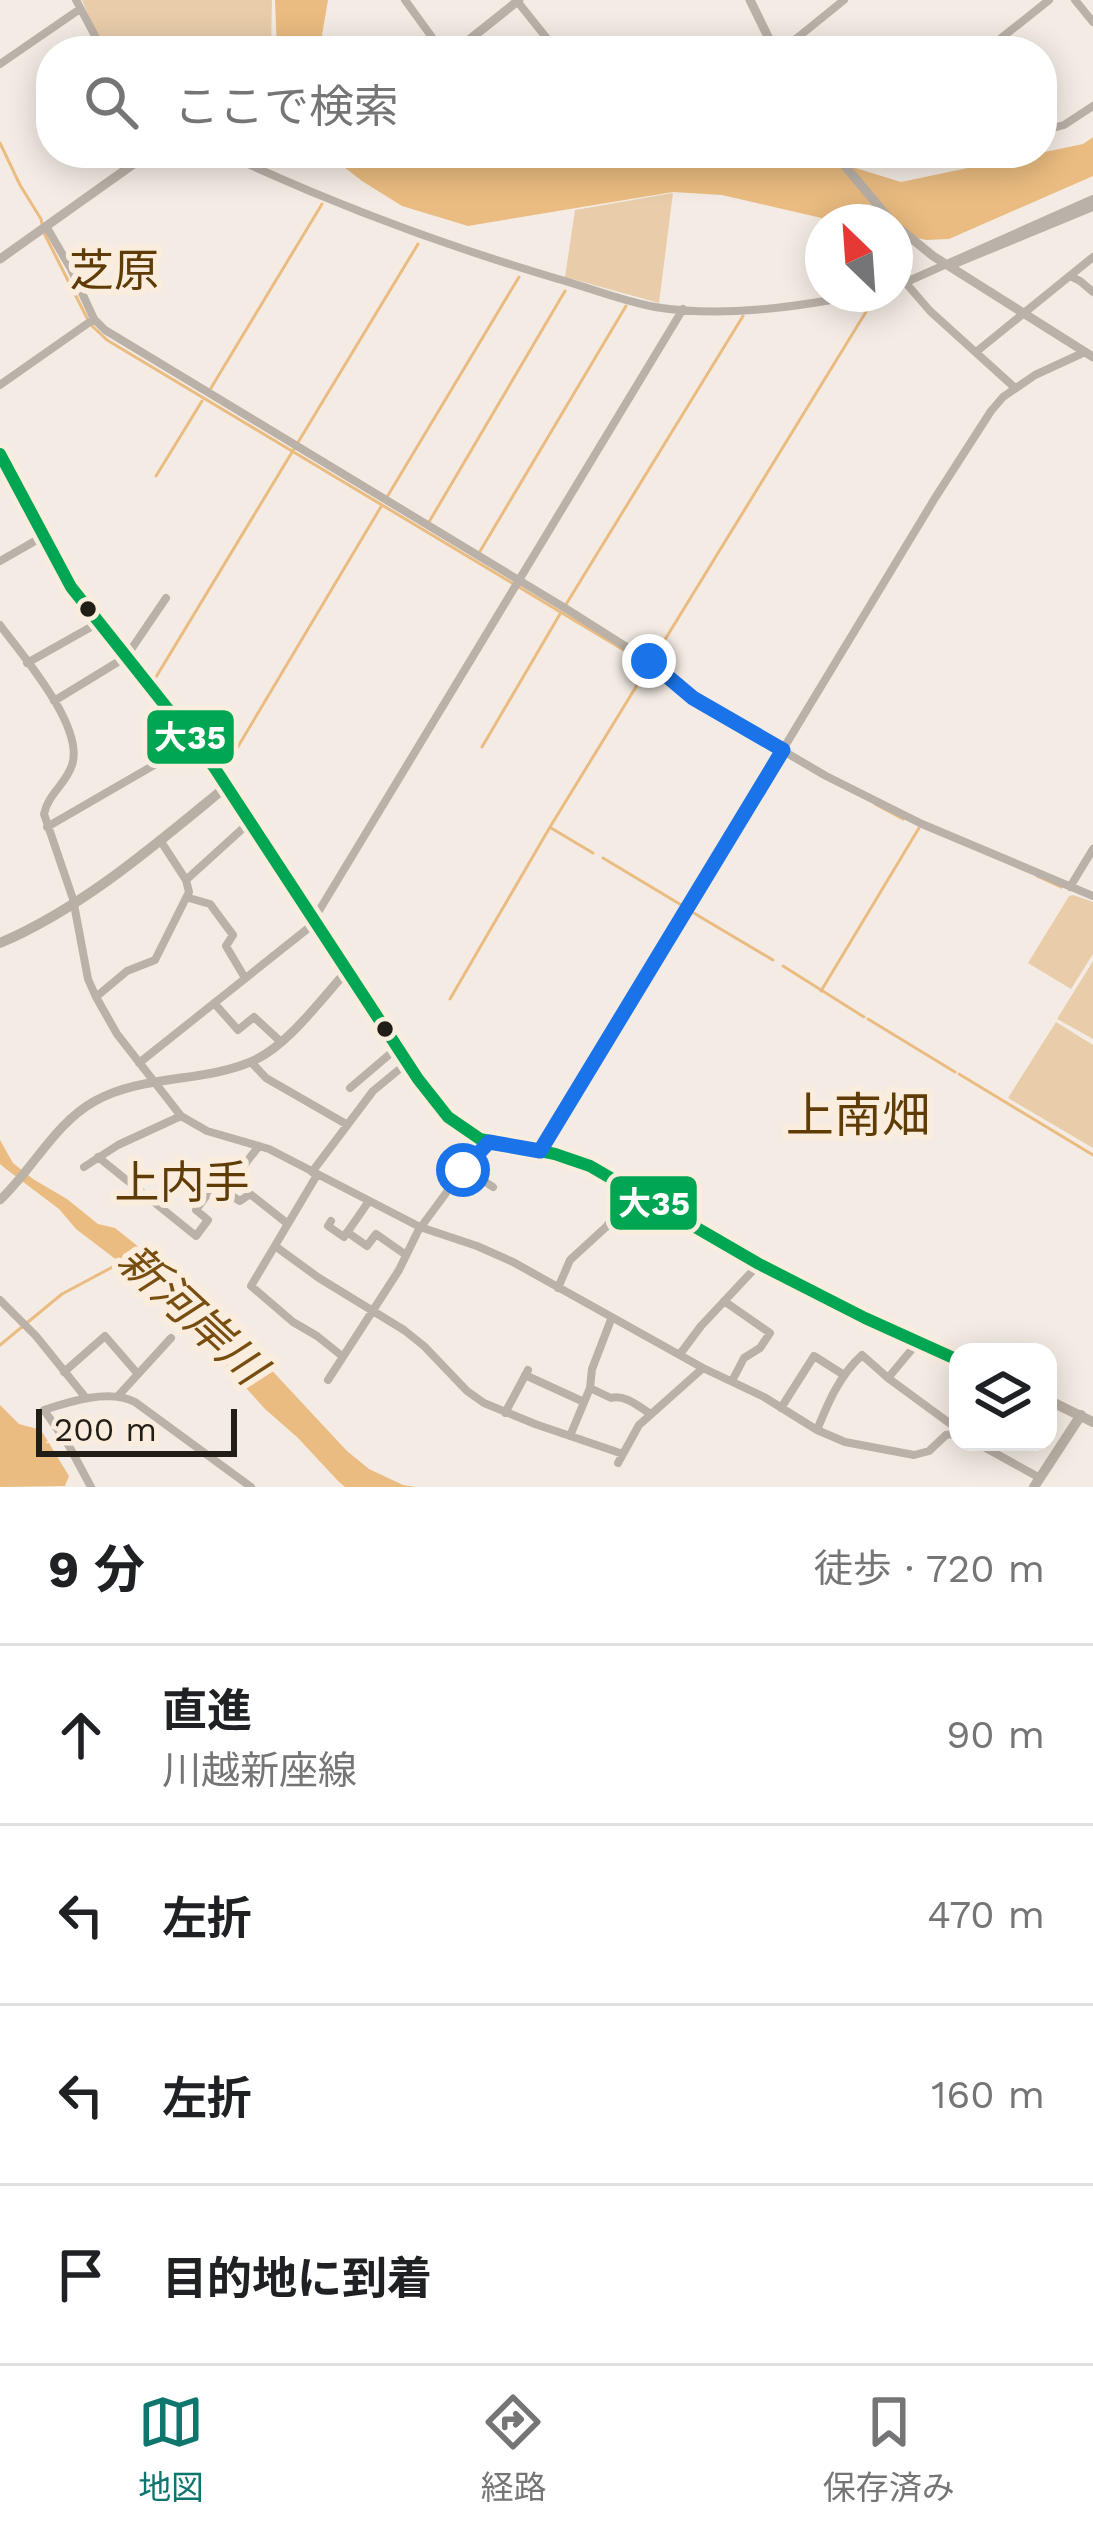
<!DOCTYPE html>
<html lang="ja">
<head>
<meta charset="utf-8">
<style>
  body { margin:0; font-family:"Work Sans","Noto Sans JP",sans-serif; background:#f6f6f6; color:#202124 }
  .controls { position:absolute; right:36px; bottom:36px; display:grid; overflow:hidden; border-radius:24px; box-shadow:0 6px 30px #0003 }
  .controls button { width:108px; height:108px; display:grid; place-items:center; padding:0; border:0; border-bottom:3px solid #e0e0e0; background:#fff; color:#202124; font:60px sans-serif }
  .compass { position:absolute; left:805px; top:204px; width:108px; height:108px; border-radius:50%; background:#fff; box-shadow:0 6px 30px #0003; rotate:335deg }
  .scale { position:absolute; left:36px; bottom:30px; width:201px; box-sizing:border-box; padding-left:12px; border:6px solid #211d17; border-top:0; font-size:33px; line-height:42px; white-space:nowrap; color:#211d17; -webkit-text-stroke:9px #faedde; paint-order:stroke }
  .stop { position:absolute; width:36px; height:36px; margin:-27px; border:9px solid #1a73e8; border-radius:50%; background:#fff }
  .stop.end { background:#1a73e8; border-color:#fff; box-shadow:0 3px 12px #0008 }
  .list { margin:0; padding:0; list-style:none }
  h2 { display:flex; justify-content:space-between; align-items:center; height:156px; margin:0; padding:0 48px; font-size:51px }
  h2 small { font-size:39px; font-weight:400; color:#757577 }
  .list li { display:grid; grid-template-columns:78px 1fr auto; gap:36px; align-items:center; box-sizing:border-box; height:180px; padding:0 48px; border-top:3px solid #e0e0e0 }
  .list b { display:block; font-size:45px; white-space:nowrap }
  .list p { margin:0; font-size:39px; white-space:nowrap; color:#757577 }
  .list em { font-size:39px; font-style:normal; color:#757577 }
  .icon { flex:none; width:66px; height:66px; fill:none; stroke:currentColor; stroke-width:2; stroke-linecap:round; stroke-linejoin:round }
  .map { position:relative; flex:none; width:1093px; height:1487px; overflow:hidden }
  .search { position:absolute; background:#fff; box-shadow:0 6px 30px #0003; left:36px; right:36px; top:36px; height:132px; display:flex; align-items:center; gap:30px; box-sizing:border-box; padding:0 42px; border-radius:48px; color:#757577; font-size:45px }
  .sheet { height:876px; background:#fff }
  nav { display:flex; justify-content:space-around; align-items:center; box-sizing:border-box; height:168px; border-top:3px solid #e0e0e0; background:#fff; font-size:33px; color:#757577 }
  nav a { display:grid; justify-items:center; gap:6px }
  nav .on { color:#0f766e }
  .map>svg:first-child { display:block }
  .green { fill:#e9cdaa }
  .water { fill:#eabc81 }
  .lines { fill:none; stroke-linecap:round; stroke-linejoin:round }
  .stream { stroke:#eabc81; stroke-width:3 }
  .minor { stroke:#bab1a8; stroke-width:8 }
  .tertiary { stroke:#bab1a8; stroke-width:9 }
  .secondary { stroke:#b9b0a5; stroke-width:10 }
  .bus-1-casing { stroke:#faedde; stroke-width:21 }
  .bus-1 { stroke:#00a651; stroke-width:12 }
  .route { stroke:#1a73e8; stroke-width:15 }
  .bus-dot { fill:#211d17; stroke:#faedde; stroke-width:4.5 }
  .labels { text-anchor:middle; dominant-baseline:central; stroke-width:12; stroke-linejoin:round; paint-order:stroke }
  .neighbourhood-label { font-size:45px; fill:#5f3c06; stroke:#faedde }
  .water-label { font-size:45px; font-style:italic; fill:#774e0f; stroke:#faedde }
  .quarter-label { font-size:48px; fill:#5f3c06; stroke:#faedde }
  .line-badge { stroke:#faedde; stroke-width:4.5 }
  .badge-label { font-size:33px; text-anchor:middle; font-weight:bold; fill:#fff }
</style>
</head>
<body>
<div class="map">
<svg width="1093" height="1487" viewBox="0 0 1093 1487">
  <rect width="100%" height="100%" fill="#f4ece4"/>
  <!-- green -->
  <path class="green" d="M82,0H272L271,51H109L93,26Z
    M673,193L659,303L565,277L575,210Z
    M1073,895L1093,902V954L1071,989L1028,963L1069,896Z
    M1093,961V1039L1057,1019Z
    M1056,1022L1093,1045V1148L1008,1098Z"/>
  <!-- water -->
  <path class="water" d="M275,0H328L322,35L329,51H277Z
    M1093,137V176L949,239L926,240L895,233V222H839L722,195L673,192L468,226L402,206L362,181L326,153H389L427,167L695,163L820,157L901,182L1083,144Z
    M0,1140L13,1163L33,1179L67,1199L98,1224L115,1228L174,1275L251,1348L347,1451L369,1469L403,1485L416,1487H345L338,1481L298,1438L265,1409L228,1368L191,1318L185,1303L172,1291L140,1273L133,1272L114,1258L76,1229L59,1209L6,1169L0,1164Z
    M0,1405L19,1424L41,1430L69,1476L65,1486L0,1487Z"/>
  <g class="lines">
    <!-- stream -->
    <path class="stream" d="M0,143L20,185L41,219L44,233L87,318
      M92,326L107,340L637,658
      M211,388L322,204
      M156,476L202,401
      M387,497L519,277
      M429,522L565,291
      M479,553L626,306
      M565,606L743,316
      M153,682L418,244
      M482,747L560,614
      M224,770L382,505
      M875,804L903,819
      M551,828L593,853
      M603,858L683,906
      M1037,876L1061,887
      M692,912L773,960
      M783,966L864,1017
      M821,991L919,828
      M450,999L550,827L872,302
      M868,1019L955,1072
      M959,1074L1093,1155
      M0,1345L62,1294L122,1262"/>
    <!-- minor -->
    <path class="minor" d="M76,0L103,51
      M405,0L442,51
      M1075,0L1093,22
      M517,1L557,51
      M781,51L844,0
      M985,51L1049,0
      M0,64L80,9
      M1042,131L1064,125L1093,106
      M224,153C333,204 443,245 558,279C590,288 622,301 655,307C722,318 797,307 864,294
      M881,153L903,156L945,153
      M46,226L71,269L94,319L105,330L565,608L655,665L693,698L826,776L922,824L1093,896
      M952,265L1093,207
      M1072,277L1080,281L1093,292
      M905,282L930,311L1014,387
      M895,287L1093,199
      M976,352L1093,257
      M0,385L94,319
      M0,561L42,537
      M0,625C22,655 85,727 72,765C66,784 48,794 44,814L73,899L88,979L96,997L117,1034L181,1116L207,1131L269,1149L420,1227L477,1246L513,1262L703,1368L764,1397L817,1430L845,1442L914,1455L929,1451L946,1435L958,1433
      M27,663L98,623
      M54,701L126,657L166,598
      M47,827L194,742
      M186,880L251,821
      M1070,887L1093,849
      M189,898L210,904L233,935L226,946L245,978
      M314,919L683,309
      M96,997L127,971L155,960L189,892L186,880L160,840
      M214,1003L238,1030L254,1017L281,1042
      M251,1062L266,1078L346,1124
      M139,1063L316,922
      M350,1088L397,1048
      M540,1151L935,498L991,411L1003,397L1035,375L1085,352
      M98,1157L196,1236L208,1220L196,1210L210,1191L225,1192L240,1201L250,1194L288,1224
      M84,1167L118,1145L181,1116
      M464,1168L493,1187
      M312,1172L373,1091L407,1063
      M317,1175L251,1286L293,1322L317,1336L342,1356
      M223,1192L259,1146
      M331,1221L328,1226L344,1237L369,1201
      M347,1232L367,1246L376,1234L406,1255
      M275,1246L319,1278L404,1330L424,1346L467,1391L484,1403L535,1424L623,1454
      M558,1288L570,1260L606,1227L634,1191
      M0,1300L36,1336L86,1398
      M724,1301L770,1333L760,1348L744,1358L732,1381
      M918,1342L888,1378L952,1425
      M680,1354L701,1326L759,1264
      M64,1372L105,1336L137,1373
      M525,1375L584,1402
      M328,1380L399,1270L418,1231L463,1170L489,1142
      M590,1388L611,1398C625,1394 639,1407 651,1414
      M118,1396L171,1338
      M781,1408L814,1356L844,1375
      M505,1413L528,1370
      M817,1430C828,1403 839,1376 862,1355L888,1378
      M570,1436L590,1388L592,1369L612,1317
      M975,1442L1040,1478
      M618,1463L639,1425L703,1368
      M91,1487L69,1446L44,1410C71,1401 109,1389 135,1402L251,1487"/>
    <!-- tertiary -->
    <path class="tertiary" d="M750,0L775,51
      M455,51L519,0
      M834,153L892,222
      M895,225L933,256L1093,357
      M0,259L149,153
      M0,1200C33,1169 55,1123 95,1101C143,1074 205,1083 255,1060C289,1044 321,999 347,971"/>
    <!-- secondary -->
    <path class="secondary" d="M0,454L42,537L71,587L214,767L418,1079L448,1117L480,1139L555,1154L590,1166L759,1264L865,1318L958,1360
      M0,943C84,907 156,844 227,786
      M1048,1400L1093,1422
      M1034,1487L1081,1415"/>
    <!-- bus-1 casing -->
    <g class="bus-1-casing">
      <path id="bus-1" d="M0,454L71,587L214,767L418,1079L448,1117L480,1139L555,1154L590,1166L759,1264L865,1318L958,1360"/>
    </g>
    <!-- bus-1 -->
    <use href="#bus-1" class="bus-1"/>
  </g>
  <g class="lines">
    <!-- route -->
    <path class="route" d="M463,1170L489,1142L540,1151L783,750L693,698L649,661"/>
  </g>
  <!-- markers -->
  <g class="bus-dot">
    <circle cx="88" cy="609" r="10"/>
    <circle cx="385" cy="1029" r="10"/>
  </g>
  <g class="labels">
    <!-- neighbourhood labels -->
    <g class="neighbourhood-label">
      <text x="114" y="270">芝原</text>
      <text x="182" y="1182">上内手</text>
    </g>
    <!-- water labels -->
    <g class="water-label">
      <text transform="translate(192 1314) rotate(43)">新河岸川</text>
    </g>
    <!-- quarter labels -->
    <g class="quarter-label">
      <text x="858" y="1115">上南畑</text>
    </g>
  </g>
  <g class="line-badge">
    <rect x="145" y="708" width="91" height="58" rx="12" fill="#00a651"/>
    <rect x="608" y="1174" width="91" height="58" rx="12" fill="#00a651"/>
  </g>
  <g class="badge-label">
    <text x="190" y="749">大35</text>
    <text x="654" y="1215">大35</text>
  </g>
</svg>
<div class="controls">
<button><svg class="icon" aria-label="layers" viewBox="0 0 24 24"><path d="M12 4l9 5-9 5-9-5zM3 14l9 5 9-5"/></svg></button>
</div>
<svg class="compass" viewBox="-18 -18 36 36"><path d="M0-13l5 13h-10z" fill="#e53935"/><path d="M0 13l5-13h-10z" fill="#757577"/></svg>
<div class="scale">200 m</div>
<div class="stop" style="left:463px;top:1170px"></div>
<div class="stop end" style="left:649px;top:661px"></div>
<div class="search"><svg class="icon" aria-label="search" viewBox="0 0 24 24"><circle cx="10" cy="10" r="6"/><path d="M15 15l6 6"/></svg>ここで検索</div>
</div>
<section class="sheet">
<h2>9 分<small>徒歩 · 720 m</small></h2>
<ul class="list">
<li><svg class="icon" aria-label="ahead" viewBox="0 0 24 24"><path d="M12 20V5M6 11l6-6 6 6"/></svg><div><b>直進</b><p>川越新座線</p></div><em>90 m</em></li>
<li><svg class="icon" aria-label="left" viewBox="0 0 24 24"><path d="M17 20v-9H6M10 6l-5 5 5 5"/></svg><div><b>左折</b></div><em>470 m</em></li>
<li><svg class="icon" aria-label="left" viewBox="0 0 24 24"><path d="M17 20v-9H6M10 6l-5 5 5 5"/></svg><div><b>左折</b></div><em>160 m</em></li>
<li><svg class="icon" aria-label="arrive" viewBox="0 0 24 24"><path d="M6 21V4h12l-3 4 3 4H6"/></svg><div><b>目的地に到着</b></div></li>
</ul>
</section>
<nav>
<a class="on"><svg class="icon" aria-label="map" viewBox="0 0 24 24"><path d="M3 6l6-2 6 2 6-2v14l-6 2-6-2-6 2zM9 4v14M15 6v14"/></svg>地図</a>
<a><svg class="icon" aria-label="directions" viewBox="0 0 24 24"><path d="M12 3l9 9-9 9-9-9zM9 14v-3h6M13 9l2 2-2 2"/></svg>経路</a>
<a><svg class="icon" aria-label="saved" viewBox="0 0 24 24"><path d="M7 4h10v16l-5-4-5 4z"/></svg>保存済み</a>
</nav>
</body>
</html>
